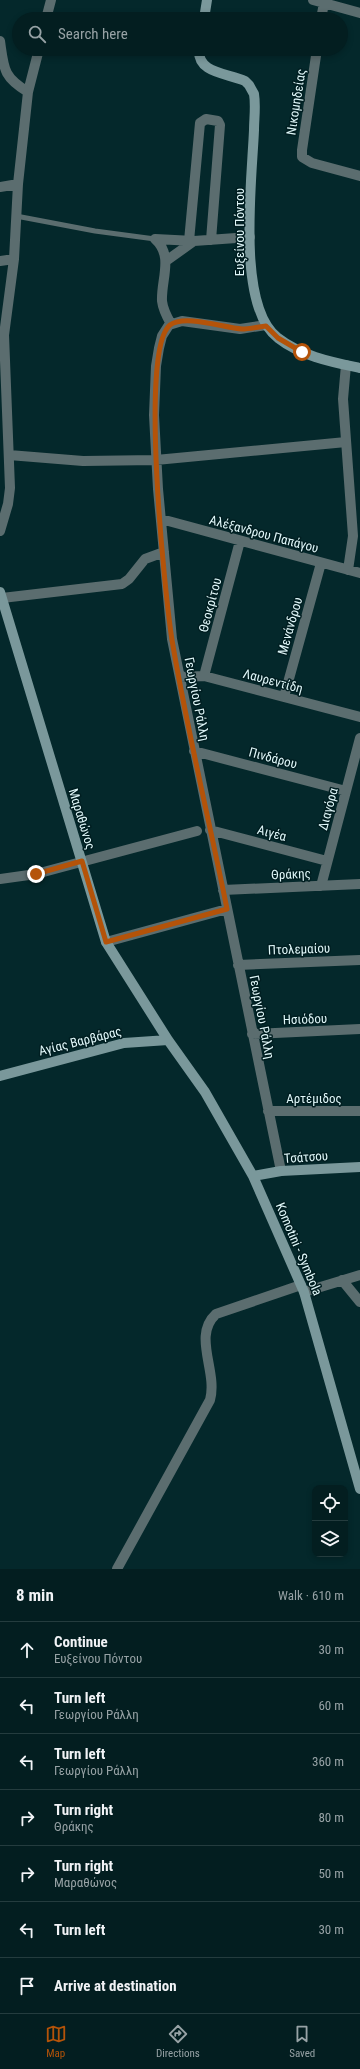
<!DOCTYPE html>
<html lang="en">
<head>
<meta charset="utf-8">
<style>
  body { margin:0; font-family:"Roboto Condensed",sans-serif; background:#0d2729; color:#f1f3f6 }
  .controls { position:absolute; right:12px; bottom:12px; display:grid; overflow:hidden; border-radius:8px; box-shadow:0 2px 6px #0003 }
  .controls button { width:36px; height:36px; display:grid; place-items:center; padding:0; border:0; border-bottom:1px solid #243c3e; background:#031e20; color:#f1f3f6; font:20px sans-serif }
  .stop { position:absolute; width:12px; height:12px; margin:-9px; border:3px solid #b45309; border-radius:50%; background:#fff }
  .stop.end { background:#b45309; border-color:#fff; box-shadow:0 1px 4px #0008 }
  .list { margin:0; padding:0; list-style:none }
  h2 { display:flex; justify-content:space-between; align-items:center; height:52px; margin:0; padding:0 16px; font-size:17px }
  h2 small { font-size:13px; font-weight:400; color:#97a2a5 }
  .list li { display:grid; grid-template-columns:26px 1fr auto; gap:12px; align-items:center; box-sizing:border-box; height:56px; padding:0 16px; border-top:1px solid #243c3e }
  .list b { display:block; font-size:15px; white-space:nowrap }
  .list p { margin:0; font-size:13px; white-space:nowrap; color:#97a2a5 }
  .list em { font-size:13px; font-style:normal; color:#97a2a5 }
  .icon { flex:none; width:22px; height:22px; fill:none; stroke:currentColor; stroke-width:2; stroke-linecap:round; stroke-linejoin:round }
  .map { position:relative; flex:none; width:360px; height:1569px; overflow:hidden }
  .search { position:absolute; background:#031e20; box-shadow:0 2px 6px #0003; left:12px; right:12px; top:12px; height:44px; display:flex; align-items:center; gap:10px; box-sizing:border-box; padding:0 14px; border-radius:22px; color:#97a2a5; font-size:15px }
  .sheet { height:444px; background:#031e20 }
  nav { display:flex; justify-content:space-around; align-items:center; box-sizing:border-box; height:56px; border-top:1px solid #243c3e; background:#031e20; font-size:11px; color:#97a2a5 }
  nav a { display:grid; justify-items:center; gap:2px }
  nav .on { color:#b45309 }
  .map>svg:first-child { display:block }
  .lines { fill:none; stroke-linecap:round; stroke-linejoin:round }
  .lane { stroke:#5b6d6f; stroke-width:5 }
  .street { stroke:#5b6d6f; stroke-width:10 }
  .secondary { stroke:#7a989b; stroke-width:10 }
  .route { stroke:#b45309; stroke-width:5 }
  .labels { text-anchor:middle; dominant-baseline:central; stroke-width:3; stroke-linejoin:round; paint-order:stroke }
  .street-label { font-size:13px; fill:#e1f8fa; stroke:#001e21 }
</style>
</head>
<body>
<div class="map">
<svg width="360" height="1569" viewBox="0 0 360 1569">
  <rect width="100%" height="100%" fill="#04282b"/>
  <g class="lines">
    <!-- lane -->
    <path class="lane" d="M16,216L95,231L155,239"/>
    <!-- street -->
    <path class="street" d="M313,0L360,13
      M46,19L51,0
      M321,19L324,3
      M0,41C4,69 3,77 28,92
      M317,49L302,150V157L312,163L360,176
      M0,187L18,184
      M155,239L194,241L250,237
      M155,239C174,256 161,279 162,301C163,310 167,317 171,324
      M189,241L200,123L206,119L218,121L220,125L211,240
      M0,261L14,259
      M166,261L194,241
      M266,325L240,329L182,321L169,325L162,336L159,348L156,366L154,415L158,489L172,639L281,1171
      M346,365L343,399L353,536L348,570
      M9,455L83,461L156,460L346,442
      M161,519L360,573
      M0,531L8,504L10,488L4,335L14,259L18,184L24,129L28,92L39,49
      M2,598L122,584L129,579L145,559L164,552
      M204,676L240,541
      M180,677L204,676L360,717
      M284,697L321,563
      M194,751L346,791
      M210,830L327,861
      M0,879L36,874L197,831
      M321,886L360,738
      M223,890L360,884
      M106,942L227,909
      M238,965L360,960
      M252,1034L360,1029
      M268,1111H360
      M342,1280L360,1302
      M304,1292L360,1275
      M117,1569L210,1400C218,1371 192,1336 216,1314L301,1285"/>
    <!-- secondary -->
    <path class="secondary" d="M204,19L207,0
      M199,49C197,74 228,73 245,81L249,85L254,94C256,106 254,119 254,130C252,180 236,307 278,338C301,356 332,362 360,368
      M0,592L106,942L168,1040L205,1092L253,1176L304,1292L360,1489
      M0,1076L124,1043L168,1040
      M253,1176L281,1171L360,1167"/>
  </g>
  <g class="lines">
    <!-- route -->
    <path class="route" d="M36,874L82,861L106,942L227,909C209,819 187,730 172,640C165,595 139,349 170,325C185,314 224,328 242,329C249,329 258,327 266,326L278,338L302,352"/>
  </g>
  <g class="labels">
    <!-- street labels -->
    <g class="street-label">
      <text transform="translate(296 102) rotate(-81)">Νικομηδείας</text>
      <text transform="translate(239 232) rotate(-90)">Ευξείνου Πόντου</text>
      <text transform="translate(264 534) rotate(15)">Αλέξανδρου Παπάγου</text>
      <text transform="translate(210 605) rotate(-75)">Θεοκρίτου</text>
      <text transform="translate(290 626) rotate(-74)">Μενάνδρου</text>
      <text transform="translate(273 681) rotate(15)">Λαυρεντίδη</text>
      <text transform="translate(197 699) rotate(79)">Γεωργίου Ράλλη</text>
      <text transform="translate(273 758) rotate(15)">Πινδάρου</text>
      <text transform="translate(328 809) rotate(-75)">Διαγόρα</text>
      <text transform="translate(82 819) rotate(73)">Μαραθώνος</text>
      <text transform="translate(272 833) rotate(15)">Αιγέα</text>
      <text transform="translate(291 874) rotate(-2)">Θράκης</text>
      <text transform="translate(299 949) rotate(-2)">Πτολεμαίου</text>
      <text transform="translate(262 1017) rotate(79)">Γεωργίου Ράλλη</text>
      <text transform="translate(305 1019) rotate(-2)">Ησιόδου</text>
      <text transform="translate(80 1041) rotate(-14)">Αγίας Βαρβάρας</text>
      <text x="314" y="1098">Αρτέμιδος</text>
      <text transform="translate(306 1157) rotate(-4)">Τσάτσου</text>
      <text transform="translate(299 1249) rotate(67)">Komotini - Symbola</text>
    </g>
  </g>
</svg>
<div class="controls">
<button><svg class="icon" aria-label="locate" viewBox="0 0 24 24"><circle cx="12" cy="12" r="6"/><path d="M12 2v4M12 18v4M2 12h4M18 12h4"/></svg></button>
<button><svg class="icon" aria-label="layers" viewBox="0 0 24 24"><path d="M12 4l9 5-9 5-9-5zM3 14l9 5 9-5"/></svg></button>
</div>
<div class="stop" style="left:302px;top:352px"></div>
<div class="stop end" style="left:36px;top:874px"></div>
<div class="search"><svg class="icon" aria-label="search" viewBox="0 0 24 24"><circle cx="10" cy="10" r="6"/><path d="M15 15l6 6"/></svg>Search here</div>
</div>
<section class="sheet">
<h2>8 min<small>Walk · 610 m</small></h2>
<ul class="list">
<li><svg class="icon" aria-label="ahead" viewBox="0 0 24 24"><path d="M12 20V5M6 11l6-6 6 6"/></svg><div><b>Continue</b><p>Ευξείνου Πόντου</p></div><em>30 m</em></li>
<li><svg class="icon" aria-label="left" viewBox="0 0 24 24"><path d="M17 20v-9H6M10 6l-5 5 5 5"/></svg><div><b>Turn left</b><p>Γεωργίου Ράλλη</p></div><em>60 m</em></li>
<li><svg class="icon" aria-label="left" viewBox="0 0 24 24"><path d="M17 20v-9H6M10 6l-5 5 5 5"/></svg><div><b>Turn left</b><p>Γεωργίου Ράλλη</p></div><em>360 m</em></li>
<li><svg class="icon" aria-label="right" viewBox="0 0 24 24"><path d="M7 20v-9h11M14 6l5 5-5 5"/></svg><div><b>Turn right</b><p>Θράκης</p></div><em>80 m</em></li>
<li><svg class="icon" aria-label="right" viewBox="0 0 24 24"><path d="M7 20v-9h11M14 6l5 5-5 5"/></svg><div><b>Turn right</b><p>Μαραθώνος</p></div><em>50 m</em></li>
<li><svg class="icon" aria-label="left" viewBox="0 0 24 24"><path d="M17 20v-9H6M10 6l-5 5 5 5"/></svg><div><b>Turn left</b></div><em>30 m</em></li>
<li><svg class="icon" aria-label="arrive" viewBox="0 0 24 24"><path d="M6 21V4h12l-3 4 3 4H6"/></svg><div><b>Arrive at destination</b></div></li>
</ul>
</section>
<nav>
<a class="on"><svg class="icon" aria-label="map" viewBox="0 0 24 24"><path d="M3 6l6-2 6 2 6-2v14l-6 2-6-2-6 2zM9 4v14M15 6v14"/></svg>Map</a>
<a><svg class="icon" aria-label="directions" viewBox="0 0 24 24"><path d="M12 3l9 9-9 9-9-9zM9 14v-3h6M13 9l2 2-2 2"/></svg>Directions</a>
<a><svg class="icon" aria-label="saved" viewBox="0 0 24 24"><path d="M7 4h10v16l-5-4-5 4z"/></svg>Saved</a>
</nav>
</body>
</html>
